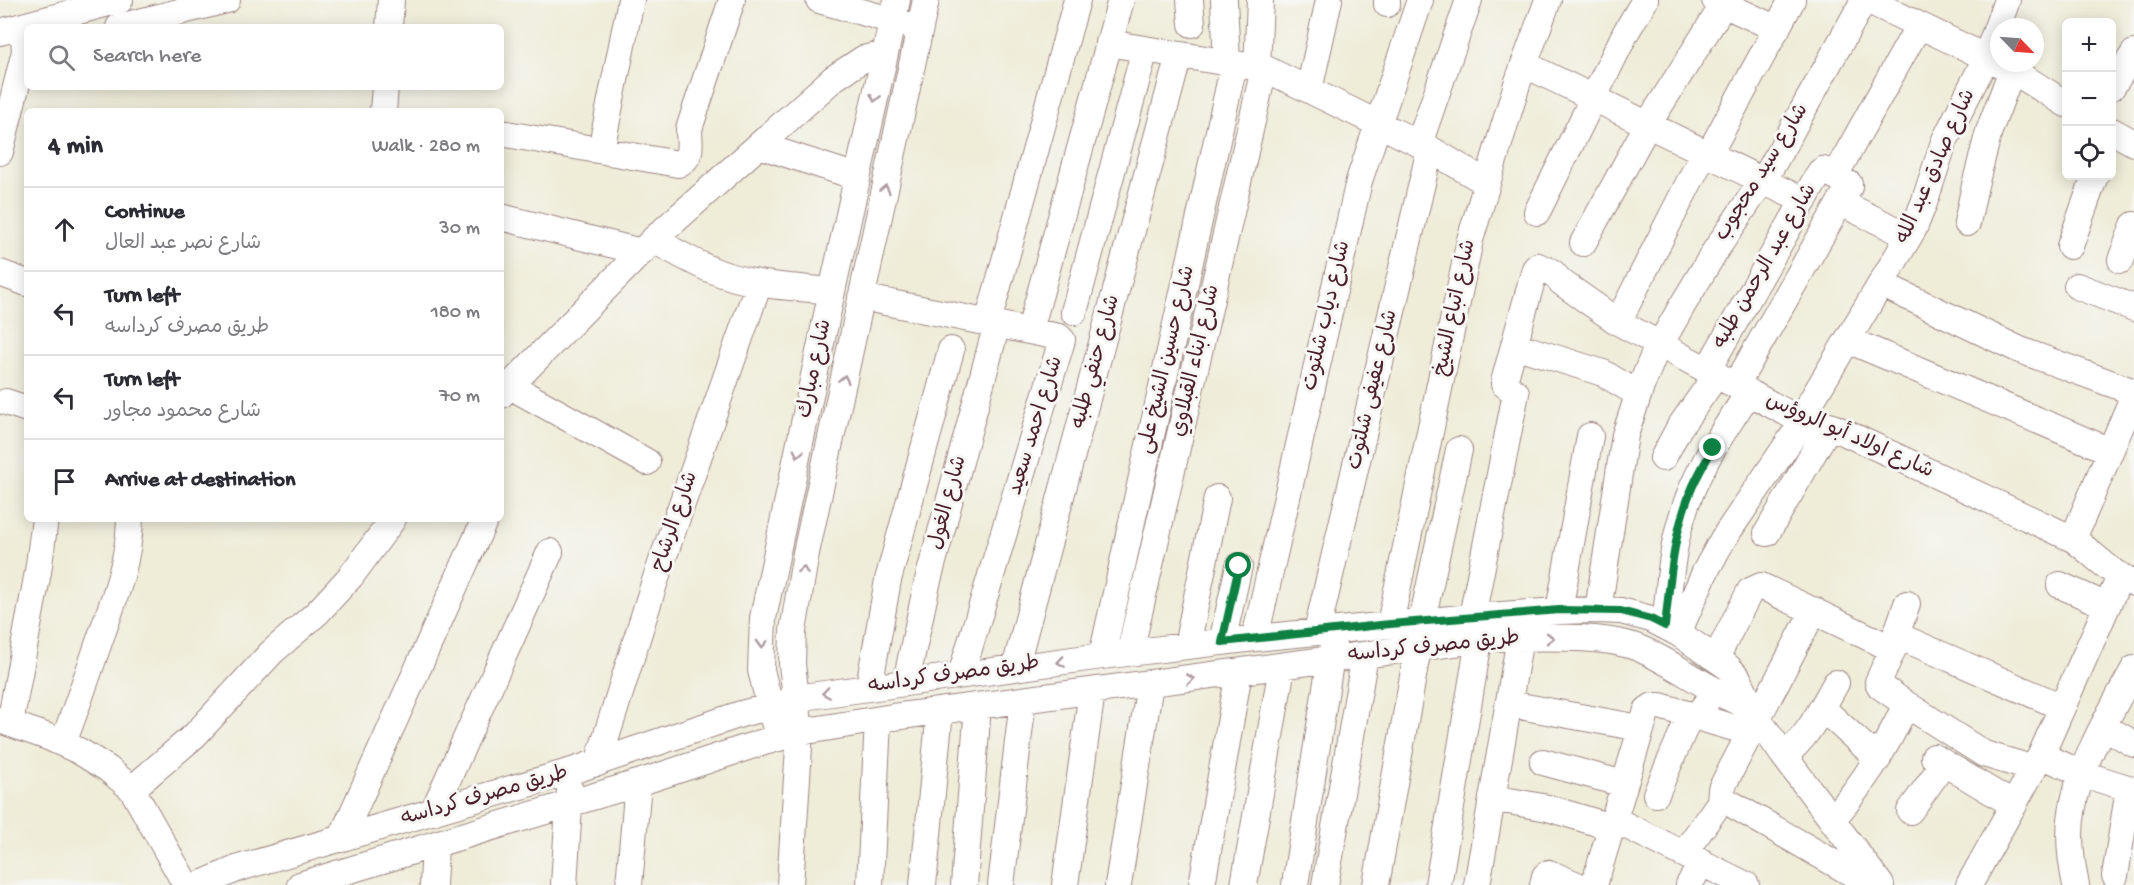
<!DOCTYPE html>
<html lang="en">
<head>
<meta charset="utf-8">
<style>
  body { margin:0; font-family:"Gochi Hand","Playpen Sans Arabic",sans-serif; background:#f7f7f7; color:#2b2b33 }
  .controls { position:absolute; right:18px; top:18px; display:grid; overflow:hidden; border-radius:9px; box-shadow:0 3px 15px #0003 }
  .controls button { width:54px; height:54px; display:grid; place-items:center; padding:0; border:0; border-bottom:2px solid #e1e1e2; background:#fff; color:#2b2b33; font:30px sans-serif }
  .compass { position:absolute; left:1990px; top:18px; width:54px; height:54px; border-radius:50%; background:#fff; box-shadow:0 3px 15px #0003; rotate:115deg }
  .stop { position:absolute; width:18px; height:18px; margin:-14px; border:4px solid #0b8043; border-radius:50%; background:#fff }
  .stop.end { background:#0b8043; border-color:#fff; box-shadow:0 2px 6px #0008 }
  .list { margin:0; padding:0; list-style:none }
  h2 { display:flex; justify-content:space-between; align-items:center; height:78px; margin:0; padding:0 24px; font-size:26px }
  h2 small { font-size:20px; font-weight:400; color:#7c7c81 }
  .list li { display:grid; grid-template-columns:39px 1fr auto; gap:18px; align-items:center; box-sizing:border-box; height:84px; padding:0 24px; border-top:2px solid #e1e1e2 }
  .list b { display:block; font-size:22px; white-space:nowrap }
  .list p { margin:0; font-size:20px; white-space:nowrap; color:#7c7c81 }
  .list em { font-size:20px; font-style:normal; color:#7c7c81 }
  .icon { flex:none; width:33px; height:33px; fill:none; stroke:currentColor; stroke-width:2; stroke-linecap:round; stroke-linejoin:round }
  .map { position:relative; flex:none; width:2134px; height:885px; overflow:hidden }
  .search { position:absolute; background:#fff; box-shadow:0 3px 15px #0003; left:24px; top:24px; width:480px; height:66px; display:flex; align-items:center; gap:15px; box-sizing:border-box; padding:0 21px; border-radius:9px; color:#7c7c81; font-size:22px }
  .panel { position:absolute; background:#fff; box-shadow:0 3px 15px #0003; left:24px; top:108px; width:480px; height:414px; border-radius:9px }
  .map>svg:first-child { display:block }
  .lines { fill:none; stroke-linecap:round; stroke-linejoin:round }
  .minor-casing { stroke:#9c8682; stroke-width:28 }
  .minor { stroke:#fff; stroke-width:26 }
  .oneway { stroke:#ae9aa0 }
  .route { stroke:#0b8043; stroke-width:8 }
  .labels { text-anchor:middle; dominant-baseline:central; stroke-width:6; stroke-linejoin:round; paint-order:stroke }
  .street-label { font-size:21px; fill:#4a1f2b; stroke:#f6f6f2 }
</style>
</head>
<body>
<div class="map">
<svg width="2134" height="885" viewBox="0 0 2134 885">
  <rect width="100%" height="100%" fill="#f6f6f2"/>
  <filter id="ink" filterUnits="userSpaceOnUse"><feTurbulence type="fractalNoise" baseFrequency=".0167" numOctaves="2"/><feDisplacementMap in="SourceGraphic" scale="12" xChannelSelector="R" yChannelSelector="G"/><feConvolveMatrix kernelMatrix="1 2 1 2 8 2 1 2 1" color-interpolation-filters="sRGB"/></filter>
  <filter id="wash" filterUnits="userSpaceOnUse"><feTurbulence type="fractalNoise" baseFrequency=".008" numOctaves="4" result="noise"/><feDisplacementMap in="SourceGraphic" scale="24" xChannelSelector="R" yChannelSelector="G"/><feGaussianBlur stdDeviation="1.35" result="paint"/><feColorMatrix in="noise" values="0 0 0 0 0 0 0 0 0 0 0 0 0 0 0 0 0 1.4 0 .05"/><feComposite in="paint" operator="in"/></filter>
  <g filter="url(#wash)">
    <rect width="100%" height="100%" fill="#efecd8"/>
  </g>
  <g filter="url(#ink)">
    <g class="lines">
      <!-- minor casing -->
      <g class="minor-casing">
        <path id="minor" d="M819,0L908,25
          M1190,0L1192,24
          M1224,0L1227,63
          M1715,0L1777,29
          M1867,0L2012,70L2066,104
          M1387,4V0
          M119,27L227,0
          M389,27L391,0
          M0,32L120,0
          M1108,43L1266,69L1430,149L1487,183
          M1524,64L1804,201
          M1257,68L1260,0
          M2112,87L2134,53
          M1309,90L1329,0
          M383,111L385,87
          M2112,131L2134,143
          M501,133L678,164C694,157 689,143 689,129L732,0
          M1419,144L1469,0
          M759,145L857,177
          M601,150L631,0
          M0,152L25,51L23,26
          M1841,203L1909,236
          M1537,212L1626,32L1645,0
          M501,217L642,252
          M1967,223L1975,185L1989,131L2012,70
          M653,240C673,250 692,262 712,270C749,286 792,287 832,291
          M1583,243L1648,124L1724,4
          M2070,246L2095,176
          M2121,260L2134,225
          M0,273L27,283
          M1881,284L2020,350L2134,392
          M2077,286L2134,308
          M861,297L1059,337L1062,340L961,675
          M1074,312L1145,49
          M988,322L1077,0
          M1618,322L1701,159L1709,154L1792,0
          M1030,330L1121,0
          M1848,340L2110,451
          M1514,345L1603,373L1638,394
          M1708,369L1820,172L1823,170L1833,175L1836,174L1919,25
          M1736,385L1849,187V184L1833,175
          M510,386L647,462
          M501,395L653,240L834,78L863,59L885,54
          M6,402L27,409
          M1800,420L1914,228L1924,203L1944,142L1986,58L2007,0
          M1663,458L1679,428L1717,374
          M1767,533L1829,426
          M2073,539L2134,395
          M2060,585L2107,606
          M1598,610L1625,435L1642,384L1653,357L1682,306L1715,251L1769,171L1864,0
          M1559,611L1590,436
          M1472,617L1516,393L1504,384V382L1535,269L1538,266L1552,272L1561,282L1618,322L1800,420H1811L1835,428L2073,539C2094,554 2110,573 2134,583
          M1422,621L1459,450
          M1390,624L1470,240L1517,84L1548,0
          M1665,626C1669,590 1671,552 1682,517C1695,471 1723,432 1749,392
          M1317,631L1430,149
          M1678,633L1705,572L1723,539L1804,420
          M1896,635L2062,707
          M1255,638L1359,181L1420,0
          M1222,642L1239,566
          M1187,646L1217,498
          M1130,652L1264,69
          M1102,656L1234,64
          M1716,658L1750,591L1761,586L1893,649
          M1015,668L1179,55
          M906,682L927,584L997,324
          M869,687L888,580L951,350
          M1509,704L1640,728
          M1906,704L1984,754L2034,769
          M1822,708L1878,759
          M0,720L48,737L79,751L108,769L132,789L186,885
          M774,722L761,670L763,618L832,291L897,0
          M10,723L38,572L45,519
          M2103,726L2134,744
          M63,743C76,709 88,674 100,639C114,600 129,561 130,519
          M2041,755L2083,774L2134,790
          M1784,756C1809,736 1820,711 1836,683
          M1934,757L2014,805
          M1543,762L1624,784
          M598,763L654,584L759,283
          M132,789L195,735L272,652L317,613L351,576L393,519
          M1656,794L1688,720L1699,713L1705,705
          M1492,798L1548,808L1611,827
          M1721,798L1872,885
          M1910,811L1944,763
          M433,812L550,552
          M1613,819L1746,885
          M1832,820C1863,784 1887,747 1906,704L1880,686L1878,682L1893,649L1896,635L1907,604
          M341,839L485,519
          M1684,853L1720,802L1721,789L1814,610
          M2115,876L2129,789
          M199,885L239,868L572,771L741,714L810,696L1102,656L1255,638L1472,617L1559,611L1598,610L1621,611L1651,619L1678,633L1728,667L1738,678L1745,692L1749,706L1784,756L1881,885
          M300,885L638,783L757,744L800,732L893,717L1492,638C1534,638 1607,633 1643,650C1680,667 1712,693 1749,706
          M433,885L435,845
          M564,885L570,790
          M629,885L638,783
          M790,885L800,732L792,664L793,631L806,553L926,0
          M870,885L878,720
          M923,885L940,711
          M964,885L978,706
          M1001,885L1023,700
          M1065,885L1092,691
          M1118,885L1150,684
          M1202,885L1239,672
          M1244,885L1282,667
          M1295,885L1333,644
          M1325,885L1365,655
          M1376,885L1418,648
          M1438,885L1479,640
          M1477,885L1520,638
          M1543,885L1545,876L1549,873L1577,885
          M1594,885L1647,710L1653,706H1660L1751,733
          M1689,885L1702,862
          M1969,885L2041,755L2120,577
          M2076,885C2071,862 2068,835 2072,812C2079,764 2111,711 2134,669"/>
      </g>
      <!-- minor -->
      <use href="#minor" class="minor"/>
    </g>
    <!-- one-way arrows -->
    <defs><path id="oneway-chevron" d="M-2-3.5L2.5 0L-2 3.5" fill="none" stroke-width="1.6" stroke-linecap="round" stroke-linejoin="round" transform="scale(1.5)"/></defs>
    <g class="oneway">
      <use href="#oneway-chevron" transform="translate(875 98) rotate(102)"/>
      <use href="#oneway-chevron" transform="translate(885 189) rotate(-78)"/>
      <use href="#oneway-chevron" transform="translate(844 379) rotate(-78)"/>
      <use href="#oneway-chevron" transform="translate(798 453) rotate(102)"/>
      <use href="#oneway-chevron" transform="translate(803 570) rotate(-81)"/>
      <use href="#oneway-chevron" transform="translate(1550 638)"/>
      <use href="#oneway-chevron" transform="translate(762 644) rotate(92)"/>
      <use href="#oneway-chevron" transform="translate(1061 662) rotate(172)"/>
      <use href="#oneway-chevron" transform="translate(1190 679) rotate(-7)"/>
      <use href="#oneway-chevron" transform="translate(826 693) rotate(172)"/>
    </g>
  </g>
  <g class="lines" filter="url(#ink)">
    <!-- route -->
    <path class="route" d="M1239,566L1222,642L1390,624L1559,610L1621,611L1651,619L1665,626C1670,582 1673,535 1690,493C1696,477 1705,463 1713,448"/>
  </g>
  <g class="labels">
    <!-- street labels -->
    <g class="street-label">
      <text transform="translate(1937 167) rotate(-66)">شارع صادق عبد الله</text>
      <text transform="translate(1763 173) rotate(-58)">شارع سيد محجوب</text>
      <text transform="translate(1766 267) rotate(-60)">شارع عبد الرحمن طلبه</text>
      <text transform="translate(1456 308) rotate(-78)">شارع اتباع الشيخ</text>
      <text transform="translate(1328 316) rotate(-77)">شارع دياب شلتوت</text>
      <text transform="translate(1168 360) rotate(-77)">شارع حسين الشيخ على</text>
      <text transform="translate(1197 361) rotate(-77)">شارع ابناء القبلاوي</text>
      <text transform="translate(1097 362) rotate(-75)">شارع حنفي طلبه</text>
      <text transform="translate(816 369) rotate(-78)">شارع مبارك</text>
      <text transform="translate(1374 390) rotate(-77)">شارع عفيفى شلتوت</text>
      <text transform="translate(1037 426) rotate(-73)">شارع احمد سعيد</text>
      <text transform="translate(1849 437) rotate(24)">شارع اولاد أبو الروؤس</text>
      <text transform="translate(949 503) rotate(-75)">شارع الغول</text>
      <text transform="translate(676 522) rotate(-71)">شارع الرشاح</text>
      <text transform="translate(1434 648) rotate(-6)">طريق مصرف كرداسه</text>
      <text transform="translate(954 676) rotate(-8)">طريق مصرف كرداسه</text>
      <text transform="translate(485 797) rotate(-16)">طريق مصرف كرداسه</text>
    </g>
  </g>
</svg>
<div class="controls">
<button>+</button>
<button>−</button>
<button><svg class="icon" aria-label="locate" viewBox="0 0 24 24"><circle cx="12" cy="12" r="6"/><path d="M12 2v4M12 18v4M2 12h4M18 12h4"/></svg></button>
</div>
<svg class="compass" viewBox="-18 -18 36 36"><path d="M0-13l5 13h-10z" fill="#e53935"/><path d="M0 13l5-13h-10z" fill="#7c7c81"/></svg>
<div class="stop" style="left:1239px;top:566px"></div>
<div class="stop end" style="left:1713px;top:448px"></div>
<div class="search"><svg class="icon" aria-label="search" viewBox="0 0 24 24"><circle cx="10" cy="10" r="6"/><path d="M15 15l6 6"/></svg>Search here</div>
<section class="panel">
<h2>4 min<small>Walk · 280 m</small></h2>
<ul class="list">
<li><svg class="icon" aria-label="ahead" viewBox="0 0 24 24"><path d="M12 20V5M6 11l6-6 6 6"/></svg><div><b>Continue</b><p>شارع نصر عبد العال</p></div><em>30 m</em></li>
<li><svg class="icon" aria-label="left" viewBox="0 0 24 24"><path d="M17 20v-9H6M10 6l-5 5 5 5"/></svg><div><b>Turn left</b><p>طريق مصرف كرداسه</p></div><em>180 m</em></li>
<li><svg class="icon" aria-label="left" viewBox="0 0 24 24"><path d="M17 20v-9H6M10 6l-5 5 5 5"/></svg><div><b>Turn left</b><p>شارع محمود مجاور</p></div><em>70 m</em></li>
<li><svg class="icon" aria-label="arrive" viewBox="0 0 24 24"><path d="M6 21V4h12l-3 4 3 4H6"/></svg><div><b>Arrive at destination</b></div></li>
</ul>
</section>
</div>
</body>
</html>
